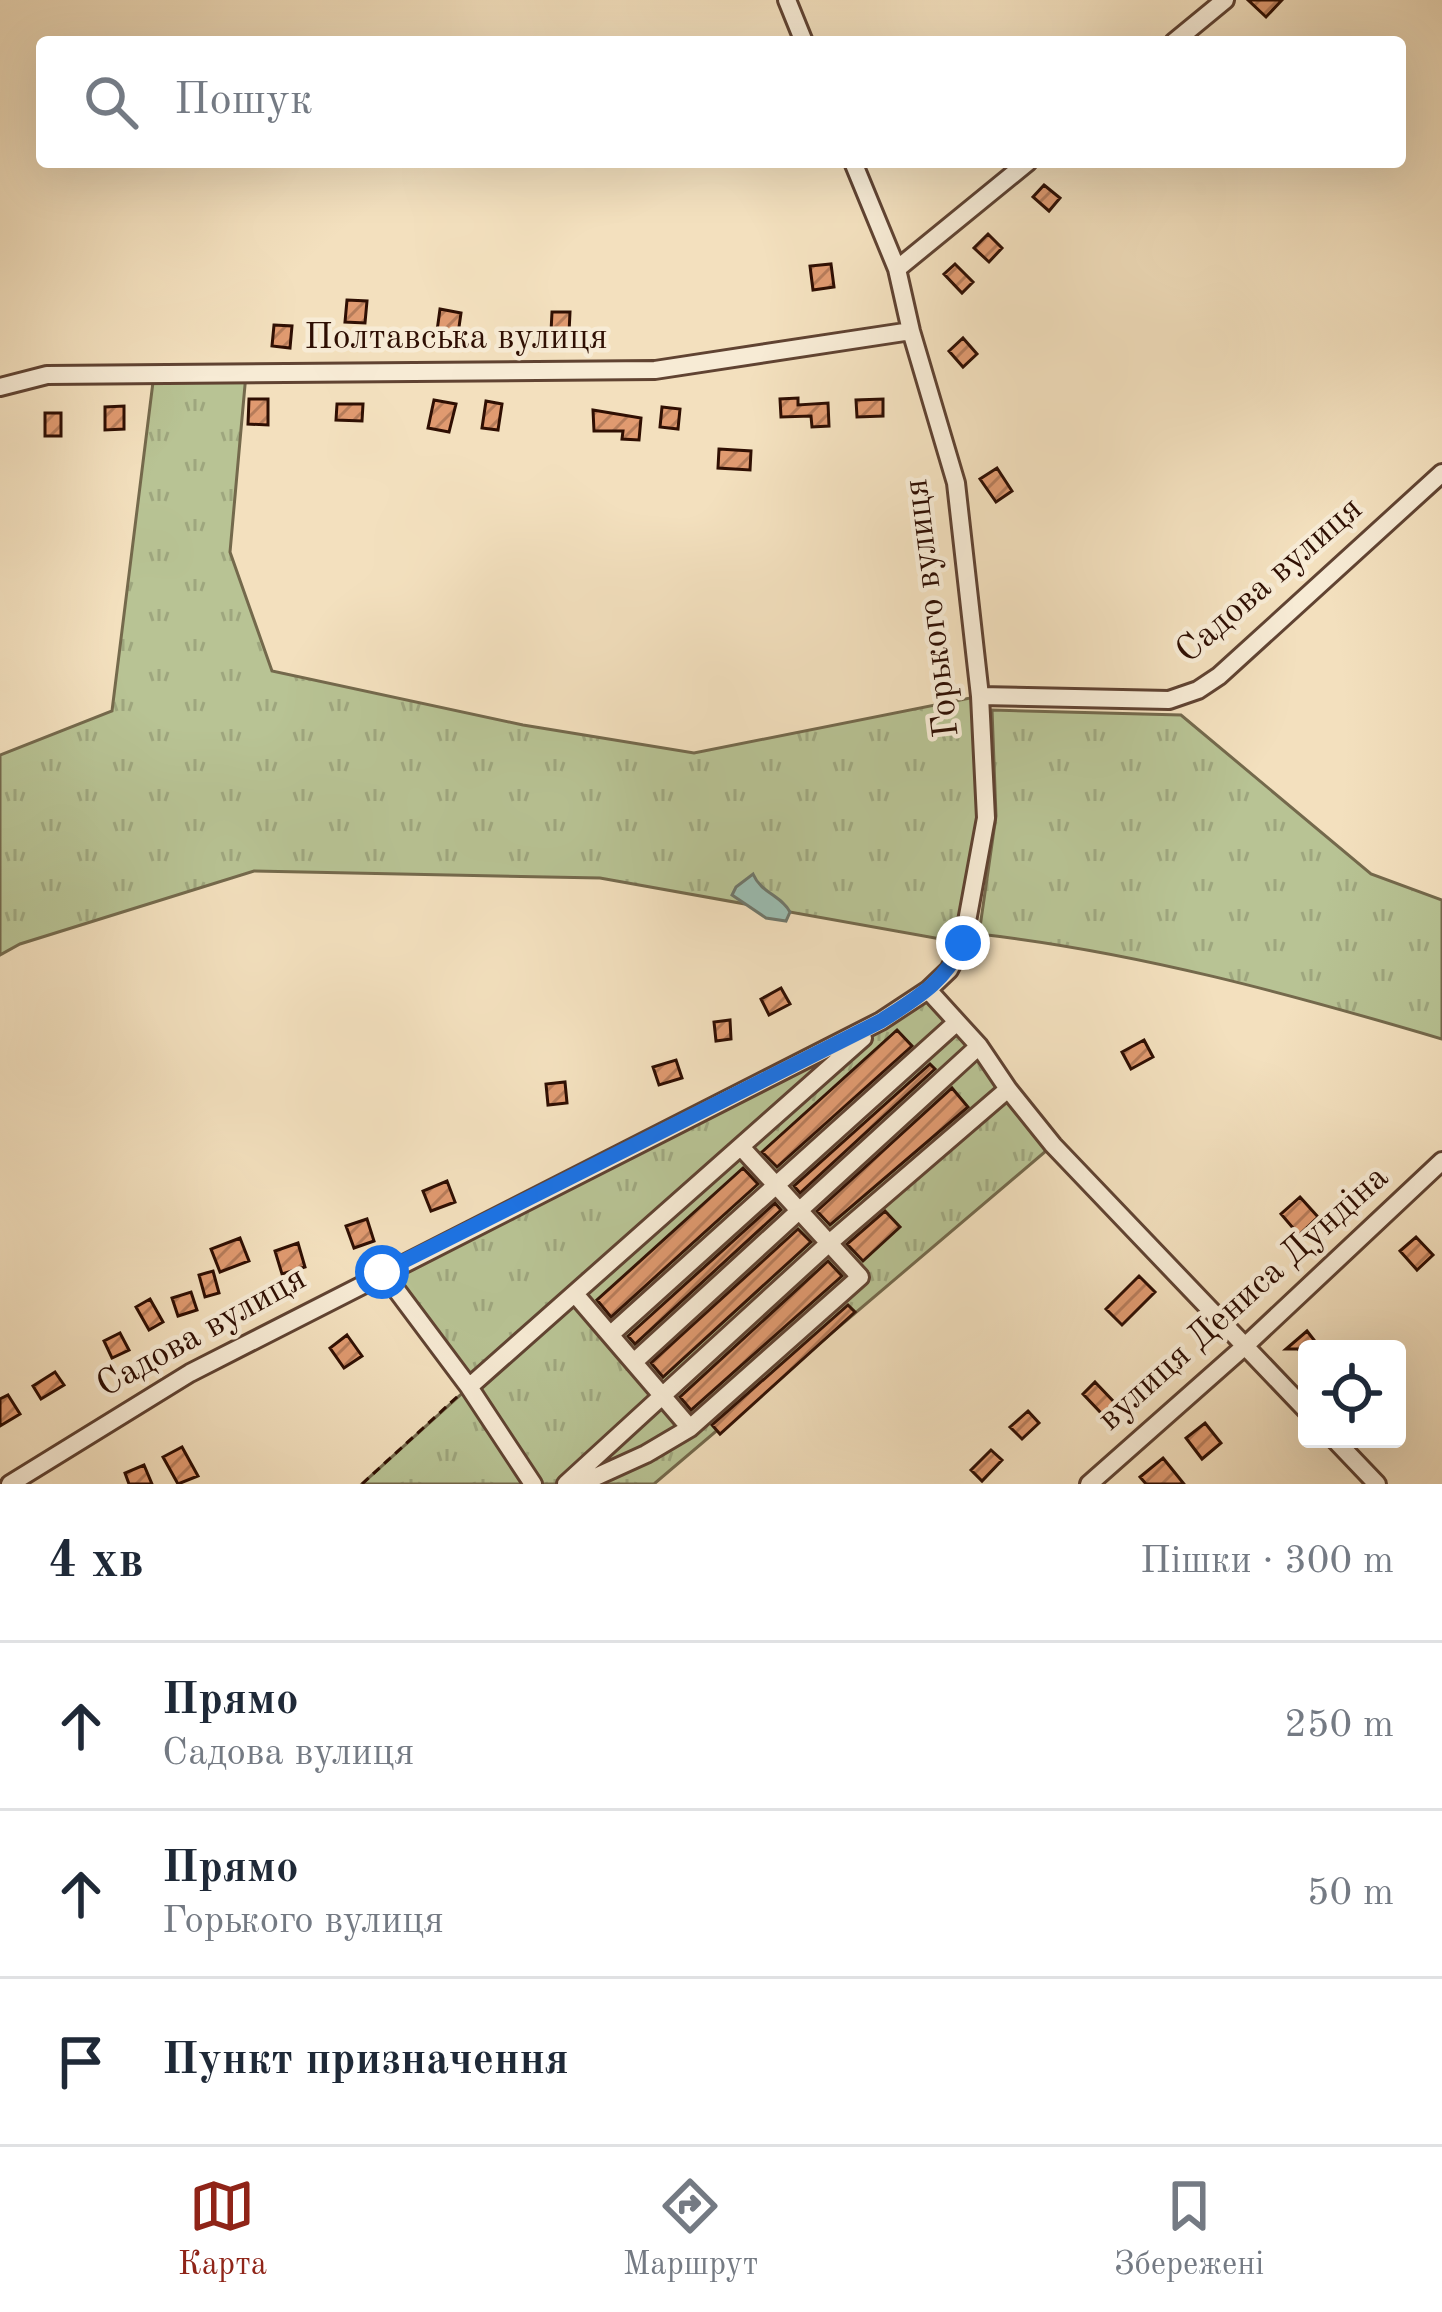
<!DOCTYPE html>
<html lang="uk">
<head>
<meta charset="utf-8">
<style>
  body { margin:0; font-family:"Old Standard TT",serif; background:#f6f6f7; color:#1f2937 }
  .controls { position:absolute; right:36px; bottom:36px; display:grid; overflow:hidden; border-radius:12px; box-shadow:0 12px 48px #0002 }
  .controls button { width:108px; height:108px; display:grid; place-items:center; padding:0; border:0; border-bottom:3px solid #e0e1e3; background:#fff; color:#1f2937; font:60px sans-serif }
  .stop { position:absolute; width:36px; height:36px; margin:-27px; border:9px solid #1a73e8; border-radius:50%; background:#fff }
  .stop.end { background:#1a73e8; border-color:#fff; box-shadow:0 3px 12px #0008 }
  .list { margin:0; padding:0; list-style:none }
  h2 { display:flex; justify-content:space-between; align-items:center; height:156px; margin:0; padding:0 48px; font-size:51px }
  h2 small { font-size:39px; font-weight:400; color:#747a83 }
  .list li { display:grid; grid-template-columns:78px 1fr auto; gap:36px; align-items:center; box-sizing:border-box; height:168px; padding:0 48px; border-top:3px solid #e0e1e3 }
  .list b { display:block; font-size:45px; white-space:nowrap }
  .list p { margin:0; font-size:39px; white-space:nowrap; color:#747a83 }
  .list em { font-size:39px; font-style:normal; color:#747a83 }
  .icon { flex:none; width:66px; height:66px; fill:none; stroke:currentColor; stroke-width:2; stroke-linecap:round; stroke-linejoin:round }
  .map { position:relative; flex:none; width:1442px; height:1484px; overflow:hidden }
  .search { position:absolute; background:#fff; box-shadow:0 12px 48px #0002; left:36px; right:36px; top:36px; height:132px; display:flex; align-items:center; gap:30px; box-sizing:border-box; padding:0 42px; border-radius:12px; color:#747a83; font-size:45px }
  .sheet { height:660px; background:#fff }
  nav { display:flex; justify-content:space-around; align-items:center; box-sizing:border-box; height:168px; border-top:3px solid #e0e1e3; background:#fff; font-size:33px; color:#747a83 }
  nav a { display:grid; justify-items:center; gap:6px }
  nav .on { color:#8f2418 }
  .map>svg:first-child { display:block }
  .grass { fill:url(#grass-tufts); stroke:#74694c; stroke-width:3 }
  .water { fill:#9bbdb1; stroke:#70776b; stroke-width:3 }
  .building { fill:url(#building-hatch); stroke:#2f0f03; stroke-width:3 }
  .lines { fill:none; stroke-linecap:round; stroke-linejoin:round }
  .minor-casing { stroke:#604332; stroke-width:22 }
  .path { stroke:#2f0f03; stroke-width:3; stroke-dasharray:9 6; stroke-linecap:butt }
  .minor { stroke:#f7ebd5; stroke-width:16 }
  .route { stroke:#1a73e8; stroke-width:15 }
  .labels { text-anchor:middle; dominant-baseline:central; stroke-width:9; stroke-linejoin:round; paint-order:stroke }
  .street-label { font-size:36px; fill:#2f0f03; stroke:#f7ebd5 }
</style>
</head>
<body>
<div class="map">
<svg width="1442" height="1484" viewBox="0 0 1442 1484">
  <defs>
    <pattern id="grass-tufts" width="24" height="20" patternUnits="userSpaceOnUse" patternTransform="scale(3)"><rect width="24" height="20" fill="#b8c394"/><path d="M3 7l-1-3M5 7V3M7 7l1-3M15 17l-1-3M17 17v-4M19 17l1-3" fill="none" stroke="#9ea67e"/></pattern>
    <pattern id="building-hatch" width="6" height="6" patternUnits="userSpaceOnUse" patternTransform="scale(3)"><rect width="6" height="6" fill="#e09a70"/><path d="M-1 1l2-2M0 6l6-6M5 7l2-2" fill="none" stroke="#b67c5a"/></pattern>
  </defs>
  <rect width="100%" height="100%" fill="#f3e0be"/>
  <filter id="stains"><feTurbulence type="fractalNoise" baseFrequency=".00167" numOctaves="4"/><feColorMatrix values="0 0 0 0 .2 0 0 0 0 .09 0 0 0 0 .02 0 0 0 .5 -.17"/></filter>
  <radialGradient id="worn" r=".72"><stop offset=".6" stop-color="#630" stop-opacity="0"/><stop offset="1" stop-color="#630" stop-opacity=".3"/></radialGradient>
  <!-- grass -->
  <path class="grass" d="M154,374H246L230,552L272,671L523,725L694,753L980,696L986,818L963,943L600,878L254,871L20,944L0,955V755L112,711Z
    M992,710L1181,715L1371,874L1442,900V1039C1290,994 1137,952 979,934L996,816Z
    M928,990L1053,1145L654,1484H362L469,1387L383,1272Z"/>
  <!-- water -->
  <path class="water" d="M753,874C761,893 782,896 790,912L786,921L766,918L732,895L736,887Z"/>
  <!-- building -->
  <path class="building" d="M1248,0H1282L1266,17Z
    M1044,185L1060,198L1049,211L1033,197Z
    M988,234L1002,248L989,262L974,248Z
    M831,264L834,287L813,290L810,266Z
    M955,264L973,282L962,293L944,274Z
    M347,300L367,301L365,323L345,322Z
    M440,309L461,313L458,334L437,331Z
    M552,312H570L569,333L551,332Z
    M274,325L292,326L290,348L272,346Z
    M963,338L977,354L963,367L949,351Z
    M798,398V405L828,403L829,426L812,427L811,416L781,417L780,399Z
    M249,399H268V425L248,424Z
    M883,399V416L857,417L856,400Z
    M434,400L456,404L449,432L428,428Z
    M486,401L502,404L498,430L482,428Z
    M337,404H363L362,421L336,420Z
    M124,406V429L105,430V407Z
    M662,407L680,409L678,429L660,427Z
    M593,410L641,418L639,440L622,439L623,431H594Z
    M45,413H61V436H45Z
    M719,449L751,451L750,470L718,468Z
    M997,468L1012,491L996,502L980,479Z
    M781,988L790,1004L769,1015L761,999Z
    M730,1020L731,1039L716,1041L714,1022Z
    M897,1030L912,1046L777,1167L762,1152Z
    M1144,1040L1153,1057L1131,1069L1122,1052Z
    M676,1060L682,1078L659,1085L653,1067Z
    M930,1064L935,1069L800,1193L794,1186Z
    M565,1082L567,1103L548,1105L546,1084Z
    M952,1088L968,1107L830,1225L817,1211Z
    M743,1168L758,1184L611,1317L597,1300Z
    M447,1181L455,1202L431,1211L423,1191Z
    M1300,1197L1318,1217L1299,1235L1281,1214Z
    M775,1203L781,1210L635,1344L628,1336Z
    M885,1211L900,1227L863,1261L847,1244Z
    M367,1219L374,1241L354,1248L346,1226Z
    M798,1229L811,1242L663,1377L651,1363Z
    M1416,1237L1433,1255L1417,1270L1400,1251Z
    M240,1238L249,1261L220,1272L211,1249Z
    M298,1243L305,1267L282,1274L275,1251Z
    M828,1261L842,1276L691,1410L680,1397Z
    M213,1271L219,1293L205,1297L199,1275Z
    M1139,1276L1155,1292L1122,1325L1106,1309Z
    M191,1292L197,1310L178,1316L172,1298Z
    M150,1299L163,1322L149,1330L136,1307Z
    M848,1305L855,1312L720,1434L712,1425Z
    M1307,1331L1321,1349H1307V1359L1298,1349H1286Z
    M120,1333L129,1350L112,1358L104,1341Z
    M347,1335L362,1356L344,1368L330,1348Z
    M55,1372L64,1385L41,1399L33,1386Z
    M1095,1382L1115,1403L1103,1415L1083,1394Z
    M8,1395L20,1414L0,1426V1399Z
    M1028,1411L1039,1423L1022,1439L1010,1427Z
    M1205,1423L1221,1443L1202,1459L1186,1438Z
    M182,1447L198,1476L178,1484L163,1457Z
    M991,1450L1002,1460L982,1481L971,1470Z
    M1163,1458L1184,1484H1146L1140,1477Z
    M144,1465L152,1484H129L125,1473Z"/>
  <g class="lines">
    <!-- minor casing -->
    <g class="minor-casing">
      <path id="minor" d="M787,0L804,42
        M1174,42L1225,0
        M897,269L1028,162
        M0,387L47,375L655,370L911,331
        M980,696L1169,700L1198,690L1219,676L1442,473
        M1008,1089L1053,1145L1307,1411
        M383,1272L469,1387L533,1484
        M575,1294L690,1428
        M610,1335L957,1022
        M634,1362L979,1046
        M469,1387L863,1038
        M1334,1439L1377,1484
        M10,1484L190,1373L881,1021L928,990L949,970L963,943L986,818L980,696L956,483L911,331L897,269L853,162
        M566,1484L828,1244L1008,1089L979,1046L928,990
        M580,1484L646,1454L690,1428L860,1277L741,1147
        M1089,1484L1245,1346L1442,1161"/>
    </g>
    <!-- path -->
    <path class="path" d="M362,1484L458,1396"/>
    <!-- minor -->
    <use href="#minor" class="minor"/>
  </g>
  <g class="lines">
    <!-- route -->
    <path class="route" d="M382,1272L881,1021C918,997 943,984 963,943"/>
  </g>
  <g class="labels">
    <!-- street labels -->
    <g class="street-label">
      <text x="456" y="339">Полтавська вулиця</text>
      <text transform="translate(1270 581) rotate(-41)">Садова вулиця</text>
      <text transform="translate(933 608) rotate(-97)">Горького вулиця</text>
      <text transform="translate(1244 1299) rotate(-42)">вулиця Дениса Дундіна</text>
      <text transform="translate(202 1333) rotate(-29)">Садова вулиця</text>
    </g>
  </g>
  <rect width="100%" height="100%" filter="url(#stains)"/>
  <rect width="100%" height="100%" fill="url(#worn)"/>
</svg>
<div class="controls">
<button><svg class="icon" aria-label="locate" viewBox="0 0 24 24"><circle cx="12" cy="12" r="6"/><path d="M12 2v4M12 18v4M2 12h4M18 12h4"/></svg></button>
</div>
<div class="stop" style="left:382px;top:1272px"></div>
<div class="stop end" style="left:963px;top:943px"></div>
<div class="search"><svg class="icon" aria-label="search" viewBox="0 0 24 24"><circle cx="10" cy="10" r="6"/><path d="M15 15l6 6"/></svg>Пошук</div>
</div>
<section class="sheet">
<h2>4 хв<small>Пішки · 300 m</small></h2>
<ul class="list">
<li><svg class="icon" aria-label="ahead" viewBox="0 0 24 24"><path d="M12 20V5M6 11l6-6 6 6"/></svg><div><b>Прямо</b><p>Садова вулиця</p></div><em>250 m</em></li>
<li><svg class="icon" aria-label="ahead" viewBox="0 0 24 24"><path d="M12 20V5M6 11l6-6 6 6"/></svg><div><b>Прямо</b><p>Горького вулиця</p></div><em>50 m</em></li>
<li><svg class="icon" aria-label="arrive" viewBox="0 0 24 24"><path d="M6 21V4h12l-3 4 3 4H6"/></svg><div><b>Пункт призначення</b></div></li>
</ul>
</section>
<nav>
<a class="on"><svg class="icon" aria-label="map" viewBox="0 0 24 24"><path d="M3 6l6-2 6 2 6-2v14l-6 2-6-2-6 2zM9 4v14M15 6v14"/></svg>Карта</a>
<a><svg class="icon" aria-label="directions" viewBox="0 0 24 24"><path d="M12 3l9 9-9 9-9-9zM9 14v-3h6M13 9l2 2-2 2"/></svg>Маршрут</a>
<a><svg class="icon" aria-label="saved" viewBox="0 0 24 24"><path d="M7 4h10v16l-5-4-5 4z"/></svg>Збережені</a>
</nav>
</body>
</html>
